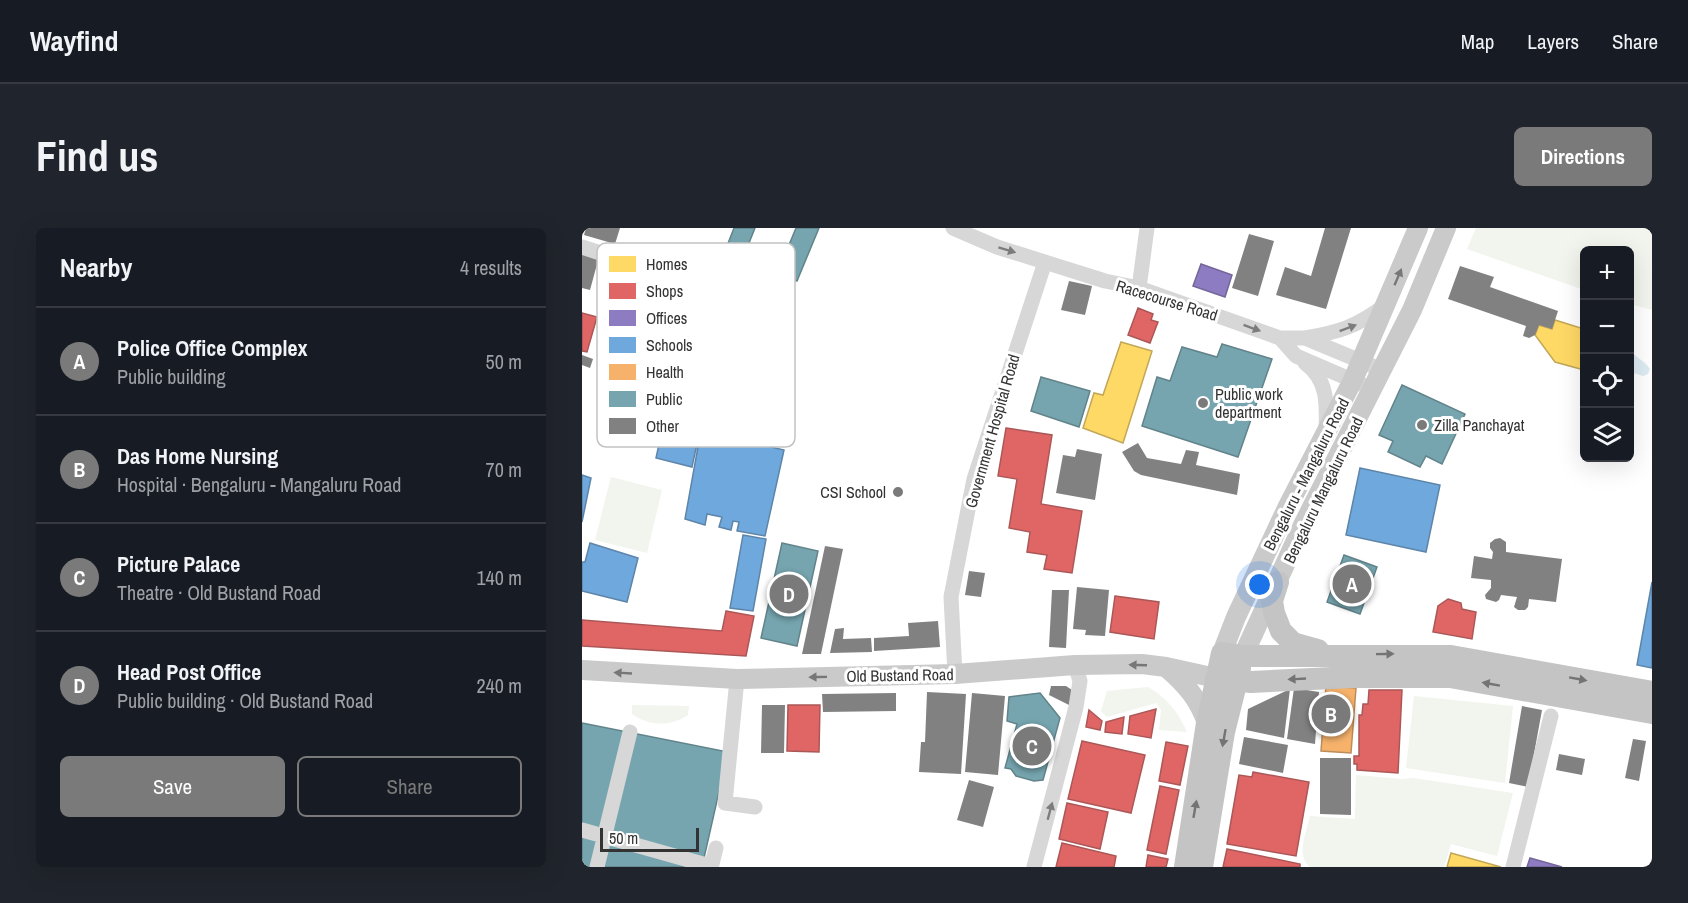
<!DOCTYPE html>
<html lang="en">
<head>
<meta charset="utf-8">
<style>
  body { margin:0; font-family:"Archivo Narrow",sans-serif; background:#20242c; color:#f1f3f6 }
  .controls { position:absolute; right:18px; top:18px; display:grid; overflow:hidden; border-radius:9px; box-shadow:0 6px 24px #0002 }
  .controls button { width:54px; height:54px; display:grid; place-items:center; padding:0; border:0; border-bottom:2px solid #363941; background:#171b24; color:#f1f3f6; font:30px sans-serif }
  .scale { position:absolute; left:18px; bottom:15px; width:99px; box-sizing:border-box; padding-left:6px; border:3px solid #333; border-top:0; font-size:16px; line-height:21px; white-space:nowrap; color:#333; -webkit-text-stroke:4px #fff; paint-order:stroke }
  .you { position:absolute; left:678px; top:357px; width:21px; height:21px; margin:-15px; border:4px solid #fff; border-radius:50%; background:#1a73e8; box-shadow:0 0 0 9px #1a73e833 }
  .badge { display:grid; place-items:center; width:39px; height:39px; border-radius:50%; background:#7a7a7a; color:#fff; font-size:20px; font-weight:700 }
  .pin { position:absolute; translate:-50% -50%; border:3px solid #fff; box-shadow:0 2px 6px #0006 }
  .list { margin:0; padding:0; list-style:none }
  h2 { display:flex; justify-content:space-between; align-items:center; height:78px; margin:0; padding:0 24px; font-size:26px }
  h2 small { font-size:20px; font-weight:400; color:#9ea1a6 }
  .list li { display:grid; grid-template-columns:39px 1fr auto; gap:18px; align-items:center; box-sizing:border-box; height:108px; padding:0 24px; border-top:2px solid #363941 }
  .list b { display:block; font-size:22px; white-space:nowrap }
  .list p { margin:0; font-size:20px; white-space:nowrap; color:#9ea1a6 }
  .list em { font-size:20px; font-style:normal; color:#9ea1a6 }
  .actions { display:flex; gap:12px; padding:18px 24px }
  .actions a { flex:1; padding:14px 0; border:2px solid #7a7a7a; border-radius:9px; text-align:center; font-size:21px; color:#7a7a7a }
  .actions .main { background:#7a7a7a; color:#fff }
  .icon { flex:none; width:33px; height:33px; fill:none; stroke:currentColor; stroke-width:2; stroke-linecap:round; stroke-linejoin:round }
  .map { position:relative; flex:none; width:1070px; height:639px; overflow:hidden; border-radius:9px }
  header { display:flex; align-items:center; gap:36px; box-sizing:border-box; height:84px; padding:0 30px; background:#171b24; border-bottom:2px solid #363941 }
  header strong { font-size:28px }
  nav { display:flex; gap:33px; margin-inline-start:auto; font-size:21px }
  .intro { display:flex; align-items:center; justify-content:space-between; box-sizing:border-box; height:144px; padding:0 36px }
  h1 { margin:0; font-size:42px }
  .button { padding:15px 27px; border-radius:9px; background:#7a7a7a; color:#fff; font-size:21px; font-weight:700 }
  main { display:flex; gap:36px; padding:0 36px }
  aside { flex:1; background:#171b24; border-radius:9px; box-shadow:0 6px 24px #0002 }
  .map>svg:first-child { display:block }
  .green { fill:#f1f5ed }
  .water { fill:#ddebf3 }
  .homes { fill:#ffd966; stroke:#c2a757; stroke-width:1.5 }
  .shops { fill:#e06666; stroke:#ac5757; stroke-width:1.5 }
  .offices { fill:#8e7cc3; stroke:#736698; stroke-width:1.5 }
  .schools { fill:#6fa8dc; stroke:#5d85a9; stroke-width:1.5 }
  .health { fill:#f6b26b; stroke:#bc8c5a; stroke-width:1.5 }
  .public { fill:#76a5af; stroke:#62838a; stroke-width:1.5 }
  .building { fill:#818181 }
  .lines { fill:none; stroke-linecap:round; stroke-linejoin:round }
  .minor { stroke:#d7d7d7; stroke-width:15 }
  .major { stroke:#cacaca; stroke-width:20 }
  .highway { stroke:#c4c4c4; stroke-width:22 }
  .oneway { fill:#7d7d7d }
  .oneway2 { fill:#777 }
  .oneway3 { fill:#747474 }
  .poi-dot { fill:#7a7a7a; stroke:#fff; stroke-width:2 }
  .labels { text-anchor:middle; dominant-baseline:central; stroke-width:6; stroke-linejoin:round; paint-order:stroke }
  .street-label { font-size:16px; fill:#333; stroke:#fff }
  .poi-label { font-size:16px; fill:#333; stroke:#fff; text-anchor:start }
  .key { fill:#fff; stroke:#c2c2c2; stroke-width:1.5 }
  .key-label { font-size:16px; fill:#333 }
</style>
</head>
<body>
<header>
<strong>Wayfind</strong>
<nav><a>Map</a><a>Layers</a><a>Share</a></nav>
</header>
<div class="intro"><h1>Find us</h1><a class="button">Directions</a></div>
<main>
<aside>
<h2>Nearby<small>4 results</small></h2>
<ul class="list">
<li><span class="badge">A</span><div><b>Police Office Complex</b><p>Public building</p></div><em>50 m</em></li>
<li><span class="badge">B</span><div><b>Das Home Nursing</b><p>Hospital · Bengaluru - Mangaluru Road</p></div><em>70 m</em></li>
<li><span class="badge">C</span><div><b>Picture Palace</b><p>Theatre · Old Bustand Road</p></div><em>140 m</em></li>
<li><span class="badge">D</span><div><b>Head Post Office</b><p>Public building · Old Bustand Road</p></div><em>240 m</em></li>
</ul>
<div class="actions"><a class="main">Save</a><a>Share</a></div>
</aside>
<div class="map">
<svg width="1070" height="639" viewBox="0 0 1070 639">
  <rect width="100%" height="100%" fill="#fff"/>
  <!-- green -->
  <path class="green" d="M894,0H1070V82L1048,76V22H1002V62L885,21Z
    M29,249L80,262L65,325L13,312Z
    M566,459C585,470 596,484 605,504L577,502L579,482L574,475L525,489L519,483L525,463Z
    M832,468L931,478L923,555L824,540Z
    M50,477L107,478L106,487C89,499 66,498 50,486Z
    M774,547L820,551L831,550L931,565L915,628L869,616L862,639H728C713,627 725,603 728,588L773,591Z"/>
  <!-- water -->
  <path class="water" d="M1048,123C1055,130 1063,133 1068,141L1066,146L1061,148L1048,144Z"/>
  <!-- homes -->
  <path class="homes" d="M973,92L1002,101V142L973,134L953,107L957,97L970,101Z
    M539,114L570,123L541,215L501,200L512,165L521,167Z
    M869,625L919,639H865Z"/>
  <!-- shops -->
  <path class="shops" d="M556,80L571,86L569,92L576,94L568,115L546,107Z
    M0,85L15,89L5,124L0,123Z
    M424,200L470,207L459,276L500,283L490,345L462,341L465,327L445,324L448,304L427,300L435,251L416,248Z
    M533,368L577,374L572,411L528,404Z
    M866,371L879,375L880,381L894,384L890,411L851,404L856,378Z
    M144,383L172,388L164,428L0,418V392L140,403Z
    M787,462H820L816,545L775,542V536H772V528H777V487H780L781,476H786Z
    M206,477H238L237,524L205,523Z
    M574,481L569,510L546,506L548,488Z
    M507,482L520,493L518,502L504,499Z
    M542,489L540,506L523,504L524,494Z
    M500,513L563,527L549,585L486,571Z
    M584,514L606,518L598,557L577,553Z
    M671,544L727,554L714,628L645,616L657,547L670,549Z
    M578,558L597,562L584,626L565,622Z
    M485,575L526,584L518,621L477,611Z
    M480,615L534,628L532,639H474Z
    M645,621L718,636V639H641Z
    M566,627L586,631L584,639H564Z"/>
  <!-- offices -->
  <path class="offices" d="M619,36L650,47L643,69L611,58Z
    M948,630L980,639H945Z"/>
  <!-- schools -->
  <path class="schools" d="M83,189L119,197L110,239L74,230Z
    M119,202L202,222L183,308L155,303L157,294L151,293L149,302L137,299L140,289L125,286L123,297L103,291Z
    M778,240L858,257L844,324L764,307Z
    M0,247L9,250L0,294Z
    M161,307L184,311L171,383L148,380Z
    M8,315L56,330L45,374L0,363V334H3Z
    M1070,354V440L1055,437Z"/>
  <!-- health -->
  <path class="health" d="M744,458L774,460L769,525L739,523Z"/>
  <!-- public -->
  <path class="public" d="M152,0H173L167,15L202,29L214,0H237L215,53L143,23Z
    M640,116L690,131L656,229L560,198L575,149L588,153L600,119L635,129Z
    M459,149L508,163L497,199L449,183Z
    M820,157L883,186L860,236L844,228L838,239L806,224L811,213L797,207Z
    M200,315L236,323L215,418L179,410Z
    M762,327L795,339L778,386L745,374Z
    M458,465L478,490L461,552L452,553L434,548L429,541L423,540L435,496L425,493L427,469Z
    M0,495L146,524L120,639H0Z"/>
  <!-- building -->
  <path class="building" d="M4,0H38L33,16L2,7Z
    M743,0H769L744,81L694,67L703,39L729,48Z
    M667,6L692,13L676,68L650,60Z
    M0,25L17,29L8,62L0,60Z
    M878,38L912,49L908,59L976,83L970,101L957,97L953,107L947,110L941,108L944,98L866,71Z
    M487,53L510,58L503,87L479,82Z
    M0,127L11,131L8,140L0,137Z
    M556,215L565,230L599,236L604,222L617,224L614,237L658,246L655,267L559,247L552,243L540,224Z
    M495,221L520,226L513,272L474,265L481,227L493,229Z
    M918,310L924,314V324L980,331L974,374L947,371L946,379L943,382H936L932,379L935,369L919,367L917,372L914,374L904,371L903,367L909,360V352L889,350L892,328L910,331L911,324L908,320V315L913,311Z
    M243,318L261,321L239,426H220Z
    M387,343L403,345L399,369L383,367Z
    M495,359L527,362L523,408L503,407L504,402L491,401Z
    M470,362H487L484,420L467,419Z
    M356,393L358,419L292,423V410L327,408L326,395Z
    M262,400L261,411L289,410L290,424L248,425L253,401Z
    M469,458H484L490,462L487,477L467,467Z
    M712,460L737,464L733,516L705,511Z
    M708,461L702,510L664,502L666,481Z
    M345,464L384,466L379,546L337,544L339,514H343Z
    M314,465V483L241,484L240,466Z
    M390,465L423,468L416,547L383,544Z
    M180,477H203L202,525H179Z
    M940,478L960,482L946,559L927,555Z
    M662,509L706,517L701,545L657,536Z
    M1051,511L1064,513L1057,553L1043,550Z
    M977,526L1003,531L1000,547L974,542Z
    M738,530H769V587L738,586Z
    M387,552L412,559L401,599L375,592Z"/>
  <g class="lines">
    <!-- minor -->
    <path class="minor" d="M371,0L415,19L523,53L557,60L698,110L714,128L779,156
      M0,19L138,64
      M557,60L565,0
      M698,110H723L800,142
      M723,110C757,104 774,99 802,78
      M723,135C746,151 745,177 744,202
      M373,446L369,369L392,251L463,34
      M155,451L143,575L173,579
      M0,602L121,636H130L134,620
      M15,639L48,504
      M452,639L494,479L498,453L493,437
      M931,639L969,488"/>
    <!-- major -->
    <path class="major" d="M640,425L654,389L706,278L771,152L836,0
      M661,428L722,295L830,82L864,0
      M585,440C604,456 617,472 625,495
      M0,442L155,451L373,446L493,437L560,436L584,439L634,450"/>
    <!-- highway -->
    <path class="highway" d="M696,354L690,373L692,385L699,403L711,415L736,422
      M634,450L669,454L771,449H868L1070,485
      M603,639L625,495L640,425L661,428H869L1070,464
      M620,639L642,504L658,440"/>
  </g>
  <!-- one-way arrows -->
  <defs><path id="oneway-solid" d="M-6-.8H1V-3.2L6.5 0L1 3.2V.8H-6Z" transform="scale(1.5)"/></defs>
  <g class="oneway">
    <use href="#oneway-solid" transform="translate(425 22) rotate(17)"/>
    <use href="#oneway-solid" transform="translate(670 100) rotate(20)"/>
    <use href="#oneway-solid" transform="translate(766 100) rotate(-21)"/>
    <use href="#oneway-solid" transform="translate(468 583) rotate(-75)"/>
  </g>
  <g class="oneway2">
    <use href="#oneway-solid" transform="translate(816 49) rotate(-67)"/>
    <use href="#oneway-solid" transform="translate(556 437) rotate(-178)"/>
    <use href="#oneway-solid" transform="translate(41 445) rotate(-177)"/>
    <use href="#oneway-solid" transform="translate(236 449) rotate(179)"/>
  </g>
  <g class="oneway3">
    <use href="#oneway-solid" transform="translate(803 426) rotate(-1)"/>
    <use href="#oneway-solid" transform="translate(715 451) rotate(177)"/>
    <use href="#oneway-solid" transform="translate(996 451) rotate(10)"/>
    <use href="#oneway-solid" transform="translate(909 456) rotate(-170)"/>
    <use href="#oneway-solid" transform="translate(642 510) rotate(100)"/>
    <use href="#oneway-solid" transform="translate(613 581) rotate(-80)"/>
  </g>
  <!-- markers -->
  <g class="poi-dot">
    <circle cx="621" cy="175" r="6"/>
    <circle cx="840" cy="197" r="6"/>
    <circle cx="316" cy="264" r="6"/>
  </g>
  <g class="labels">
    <!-- street labels -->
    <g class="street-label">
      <text transform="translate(585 72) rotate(17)">Racecourse Road</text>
      <text transform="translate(410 203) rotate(-74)">Government Hospital Road</text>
      <text transform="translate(724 246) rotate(-63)">Bengaluru - Mangaluru Road</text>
      <text transform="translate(741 262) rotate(-64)">Bengaluru Mangaluru Road</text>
      <text transform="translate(318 447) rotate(-1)">Old Bustand Road</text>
    </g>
    <!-- poi labels -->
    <g class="poi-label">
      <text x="633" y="166">Public work<tspan x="633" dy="18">department</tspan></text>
      <text x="852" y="197">Zilla Panchayat</text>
      <text x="304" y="264" text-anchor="end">CSI School</text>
    </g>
  </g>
  <!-- legend -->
  <rect x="15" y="15" width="198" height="204" rx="9" class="key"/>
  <rect x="27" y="28" width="27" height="16" fill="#ffd966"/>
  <rect x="27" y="55" width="27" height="16" fill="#e06666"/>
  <rect x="27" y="82" width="27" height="16" fill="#8e7cc3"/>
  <rect x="27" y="109" width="27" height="16" fill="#6fa8dc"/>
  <rect x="27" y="136" width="27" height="16" fill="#f6b26b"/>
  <rect x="27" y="163" width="27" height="16" fill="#76a5af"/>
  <rect x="27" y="190" width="27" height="16" fill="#818181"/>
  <g class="key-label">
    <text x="64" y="42">Homes</text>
    <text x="64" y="69">Shops</text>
    <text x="64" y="96">Offices</text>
    <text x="64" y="123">Schools</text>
    <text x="64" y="150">Health</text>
    <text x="64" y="177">Public</text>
    <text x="64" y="204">Other</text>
  </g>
</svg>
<div class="controls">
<button>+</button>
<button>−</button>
<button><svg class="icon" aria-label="locate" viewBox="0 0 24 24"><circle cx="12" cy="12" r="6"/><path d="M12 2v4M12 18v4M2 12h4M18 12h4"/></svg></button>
<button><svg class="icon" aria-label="layers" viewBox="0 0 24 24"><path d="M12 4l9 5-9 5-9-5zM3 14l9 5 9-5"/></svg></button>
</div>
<div class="scale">50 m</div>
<div class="you"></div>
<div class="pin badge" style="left:770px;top:356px">A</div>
<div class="pin badge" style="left:749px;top:486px">B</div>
<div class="pin badge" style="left:450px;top:518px">C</div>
<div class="pin badge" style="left:207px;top:366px">D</div>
</div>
</main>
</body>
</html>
